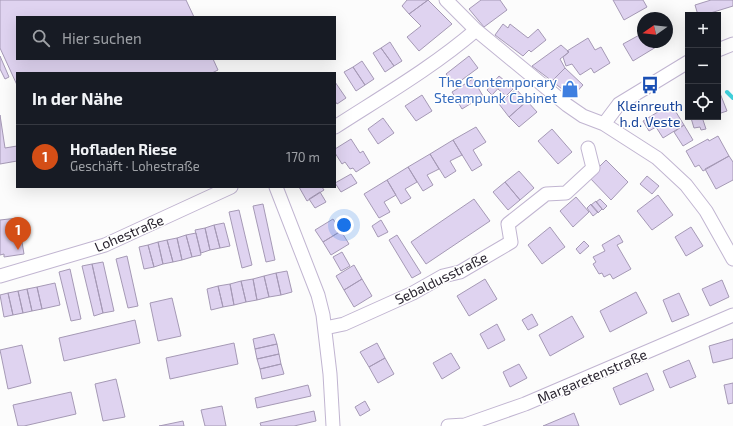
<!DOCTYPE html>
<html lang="de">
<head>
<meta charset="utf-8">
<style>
  body { margin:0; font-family:"Exo 2",sans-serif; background:#20242c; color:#f1f3f6 }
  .controls { position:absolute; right:12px; top:12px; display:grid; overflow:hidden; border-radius:0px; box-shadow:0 4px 16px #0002 }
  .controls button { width:36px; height:36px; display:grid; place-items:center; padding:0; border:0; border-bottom:1px solid #363941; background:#171b24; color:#f1f3f6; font:20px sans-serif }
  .compass { position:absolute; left:637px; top:12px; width:36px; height:36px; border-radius:50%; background:#171b24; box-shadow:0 4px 16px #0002; rotate:256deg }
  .you { position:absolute; left:344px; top:225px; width:14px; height:14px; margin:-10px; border:3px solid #fff; border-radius:50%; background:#1a73e8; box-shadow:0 0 0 6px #1a73e833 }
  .badge { display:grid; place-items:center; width:26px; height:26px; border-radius:50%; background:#d44e16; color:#fff; font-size:13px; font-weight:700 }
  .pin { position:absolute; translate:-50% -33px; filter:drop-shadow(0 1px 2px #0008) }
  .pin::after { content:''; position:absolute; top:21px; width:14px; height:12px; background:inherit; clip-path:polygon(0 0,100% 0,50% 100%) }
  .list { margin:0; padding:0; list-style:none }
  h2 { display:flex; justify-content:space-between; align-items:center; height:52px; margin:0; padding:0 16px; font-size:17px }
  h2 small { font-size:13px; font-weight:400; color:#9ea1a6 }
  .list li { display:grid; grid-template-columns:26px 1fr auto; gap:12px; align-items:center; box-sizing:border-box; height:64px; padding:0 16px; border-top:1px solid #363941 }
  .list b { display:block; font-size:15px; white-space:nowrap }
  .list p { margin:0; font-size:13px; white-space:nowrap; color:#9ea1a6 }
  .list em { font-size:13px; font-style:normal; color:#9ea1a6 }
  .icon { flex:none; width:22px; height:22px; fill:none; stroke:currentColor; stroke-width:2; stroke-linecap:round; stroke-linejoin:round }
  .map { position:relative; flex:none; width:733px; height:426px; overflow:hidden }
  .search { position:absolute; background:#171b24; box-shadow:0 4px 16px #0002; left:16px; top:16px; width:320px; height:44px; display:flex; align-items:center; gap:10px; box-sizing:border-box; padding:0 14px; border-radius:0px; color:#9ea1a6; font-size:15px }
  .panel { position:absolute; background:#171b24; box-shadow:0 4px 16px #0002; left:16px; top:72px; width:320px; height:116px; border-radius:0px }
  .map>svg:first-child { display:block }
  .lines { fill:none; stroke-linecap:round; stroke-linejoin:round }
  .stream { stroke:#40d1dc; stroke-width:4 }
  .building { fill:#dfd3f0; stroke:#a599b5 }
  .street-casing { stroke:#c1b5d1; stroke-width:15 }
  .street { stroke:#fff; stroke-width:13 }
  .labels { text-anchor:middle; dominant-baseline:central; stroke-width:3; stroke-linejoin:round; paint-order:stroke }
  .shop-label { font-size:14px; fill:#366cbe; stroke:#fff; text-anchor:end }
  .transit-label { font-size:14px; fill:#164399; stroke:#fff }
  .street-label { font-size:14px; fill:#2b2631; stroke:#fff }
</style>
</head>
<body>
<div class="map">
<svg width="733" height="426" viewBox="0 0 733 426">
  <rect width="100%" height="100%" fill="#fcfcfc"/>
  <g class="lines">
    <!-- stream -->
    <path class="stream" d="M727,92L733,98"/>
  </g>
  <!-- building -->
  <path class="building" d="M0,0H186L194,17H17V59H213L218,70L212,73H17V85L0,48Z
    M407,0H428L409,14L402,6Z
    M428,0L452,24L419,51L407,37L421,26L409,14Z
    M481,0H500L507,10L484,27L469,9Z
    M613,0H643L647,7L624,20Z
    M711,0H733V6L704,15H698L695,5Z
    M503,24L508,28L510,24L528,38L538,29L546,40L531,52L529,50L523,56L495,35Z
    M643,33V42H659L661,44L633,61L623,44Z
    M588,38L595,50L601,47L610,63L594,73L591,68L580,75L572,64L566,66L563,57L569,52L567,51Z
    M390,42L402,61L394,66L381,48Z
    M561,45L569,52L560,59L565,68L552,81L532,66Z
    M381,48L394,66L385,72L373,53Z
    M0,56L9,77L5,79L0,69Z
    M469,56L478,68L455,85L446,74Z
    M362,61L374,79L365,85L353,67Z
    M353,67L365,85L356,91L344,72Z
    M565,68L583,85L572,97L552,81Z
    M499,76L505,81L492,95L487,90Z
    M473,79L483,96L462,109L452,92Z
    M505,81L513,89L506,96L498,89Z
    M335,82L346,98L337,104L335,101Z
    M718,88L727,111L718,114Z
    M516,89L527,101L509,117L499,104Z
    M422,95L432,111L416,121L405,106Z
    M527,101L537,112L519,127L509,117Z
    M671,104L684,125L663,138L656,127L649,131L643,121Z
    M0,115L5,148L17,146V161L0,164Z
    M694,117H702L706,129L701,130L700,127L694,128L691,118Z
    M383,118L394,133L378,144L368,129Z
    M684,125L693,140L683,146L674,132Z
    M476,127L486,142L473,150L482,165L472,171L453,140Z
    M552,129L572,152L558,164L538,141Z
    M718,136L729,156L703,171L699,165L695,167L686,151L708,139L709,141Z
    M351,139L360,153L363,151L370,163L356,172L353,168L350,169L345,162L342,164L335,153V149Z
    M453,140L462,155L450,161L456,171L445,178L430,154Z
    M430,154L439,169L427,175L433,185L423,191L408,167Z
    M729,156L733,162V180L716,189L705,169Z
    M606,160L628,182L611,200L589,177Z
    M408,167L417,182L405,189L411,198L401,204L387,180Z
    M519,171L534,188L520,200L505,182Z
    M351,174L357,183L341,192L335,183Z
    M647,176L659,186L652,194L640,184Z
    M387,180L396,195L384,202L390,212L379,218L364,194Z
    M505,182L520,200L508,210L493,192Z
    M299,187H322L324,190L307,201Z
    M320,192L326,202L315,208L309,199Z
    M658,195L673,215L652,230L637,211Z
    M576,197L589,212L573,227L560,211Z
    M474,199L490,221L426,264L411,242Z
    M600,199L607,206L603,210L596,202Z
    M596,201L602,209L598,213L591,205Z
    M263,204L275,260L266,262L253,206Z
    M591,204L598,212L593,216L587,208Z
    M239,210L252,265L242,268L229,212Z
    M18,218L24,254L4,257V254L0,255V220Z
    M333,219L341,231L323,242L315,230Z
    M381,220L388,232L378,237L372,226Z
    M224,223L230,246L220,248L214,225Z
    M214,225L220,248L210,250L205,228Z
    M550,227L565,247L542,264L528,245Z
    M691,227L703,246L686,256L675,237Z
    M205,228L210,250L201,253L195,230Z
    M341,231L349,244L331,255L323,242Z
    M196,233L201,255L192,257L186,235Z
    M186,235L192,257L182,260L177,238Z
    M397,235L421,273L412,278L389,240Z
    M619,235L623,242L617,245L631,269L613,279L610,274L604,277L602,273L599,274L593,264L596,262L593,257L605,251L602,245Z
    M177,238L182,260L173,262L167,240Z
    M167,240L173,262L163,264L158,242Z
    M584,241L589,246L580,254L576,249Z
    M158,242L163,264L154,267L148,245Z
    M148,245L154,267L144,269L139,247Z
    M342,252L350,266L341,271L333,257Z
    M127,256L138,306L128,308L116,259Z
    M103,262L114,311L103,313L92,264Z
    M92,264L103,313L94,316L82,266Z
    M354,265L362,279L344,290L336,276Z
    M70,269L81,319L71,321L59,272Z
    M287,271L292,292L281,295L276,273Z
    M276,273L281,295L269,297L264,276Z
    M264,276L269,297L257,300L253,279Z
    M253,279L257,300L246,302L241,281Z
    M362,279L372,296L354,307L344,290Z
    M485,279L497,299L469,316L457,296Z
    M722,280L729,297L710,306L702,289Z
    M241,281L246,302L234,305L230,284Z
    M55,283L60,305L42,309L37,287Z
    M230,284L234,305L223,307L218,286Z
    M218,286L223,307L211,310L207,289Z
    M37,287L42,309L32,311L27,289Z
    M27,289L32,311L23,313L18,291Z
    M18,291L23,313L13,315L8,293Z
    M636,292L647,313L610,332L600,311Z
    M8,293L13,315L4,317L0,295Z
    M679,293L689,315L672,322L663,300Z
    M172,298L181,336L158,341L150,303Z
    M532,314L538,325L528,330L522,320Z
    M572,316L584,337L550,356L539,335Z
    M135,320L140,343L64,361L59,338Z
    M497,324L505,340L488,349L480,334Z
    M274,334L277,344L255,349L253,339Z
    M733,339V358L713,363L709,346Z
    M234,343L238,364L170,379L166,358Z
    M377,343L385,358L369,367L360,352Z
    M277,344L279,354L257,359L255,349Z
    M22,345L31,383L8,389L0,350Z
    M451,353L460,368L442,379L433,363Z
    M279,354L281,364L260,369L257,359Z
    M385,358L394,374L378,383L369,367Z
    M689,360L696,377L670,388L663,371Z
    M281,364L284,374L262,379L260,369Z
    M519,364L527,378L510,387L503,372Z
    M647,373L654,390L620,405L613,388Z
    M116,379L125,417L103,421L95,384Z
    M733,383V403L728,404L724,385Z
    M308,385L311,396L257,408L255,398Z
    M71,392L76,414L24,426H18L13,405Z
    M365,401L370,410L360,416L355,407Z
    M222,406L226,426H205L201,410Z
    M314,411L316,421L294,426H261L260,423Z
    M574,413L579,426H543Z
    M183,421L184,426H159Z"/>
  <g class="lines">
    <!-- street casing -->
    <g class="street-casing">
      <path id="street" d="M446,0L476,30L567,105L583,116L604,124L657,158L686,185L706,211L733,259
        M718,50L733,44
        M604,124L619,104L688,62
        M335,127C383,96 433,67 476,30
        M276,187L318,295L323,315L330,374L333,426
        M0,276L105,245L231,187
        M325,328L344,324L413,293L443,276L460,272L511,242L508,224L546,194L566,193L593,168L588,148
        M448,426L465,425L525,404L733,315"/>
    </g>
    <!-- street -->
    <use href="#street" class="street"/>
  </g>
  <!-- icons -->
  <defs>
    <g id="bus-bare" transform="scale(1.38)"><path d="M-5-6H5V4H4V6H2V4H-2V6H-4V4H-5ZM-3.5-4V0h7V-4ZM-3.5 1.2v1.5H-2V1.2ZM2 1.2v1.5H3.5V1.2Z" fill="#1a4fb4" stroke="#fff" stroke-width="2.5" paint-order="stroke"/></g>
    <g id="shop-bare" transform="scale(1.38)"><path d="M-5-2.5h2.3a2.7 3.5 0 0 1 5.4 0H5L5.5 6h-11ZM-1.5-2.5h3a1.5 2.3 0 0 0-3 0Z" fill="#3f7fe0" stroke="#fff" stroke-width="2.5" paint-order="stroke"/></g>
  </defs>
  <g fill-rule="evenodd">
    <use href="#bus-bare" x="650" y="85"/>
    <use href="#shop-bare" x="570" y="89"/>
  </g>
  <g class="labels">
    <!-- shop labels -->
    <g class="shop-label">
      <text x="557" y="81">The Contemporary<tspan x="557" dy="16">Steampunk Cabinet</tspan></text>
    </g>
    <!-- transit labels -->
    <g class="transit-label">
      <text x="650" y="105">Kleinreuth<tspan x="650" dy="16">h.d. Veste</tspan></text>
    </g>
    <!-- street labels -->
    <g class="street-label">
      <text transform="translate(129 233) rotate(-23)">Lohestraße</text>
      <text transform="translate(441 278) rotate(-26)">Sebaldusstraße</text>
      <text transform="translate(592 376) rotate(-23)">Margaretenstraße</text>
    </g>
  </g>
</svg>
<div class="controls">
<button>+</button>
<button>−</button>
<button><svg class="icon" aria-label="locate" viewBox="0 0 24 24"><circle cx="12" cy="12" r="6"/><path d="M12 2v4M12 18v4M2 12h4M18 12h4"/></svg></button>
</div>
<svg class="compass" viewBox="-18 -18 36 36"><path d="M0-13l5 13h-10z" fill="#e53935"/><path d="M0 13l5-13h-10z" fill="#9ea1a6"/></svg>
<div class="you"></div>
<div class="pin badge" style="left:18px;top:250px">1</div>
<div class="search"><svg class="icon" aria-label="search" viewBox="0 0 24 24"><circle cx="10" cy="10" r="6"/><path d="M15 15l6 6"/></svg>Hier suchen</div>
<section class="panel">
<h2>In der Nähe<small></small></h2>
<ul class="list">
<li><span class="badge">1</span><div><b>Hofladen Riese</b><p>Geschäft · Lohestraße</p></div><em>170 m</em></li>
</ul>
</section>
</div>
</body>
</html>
